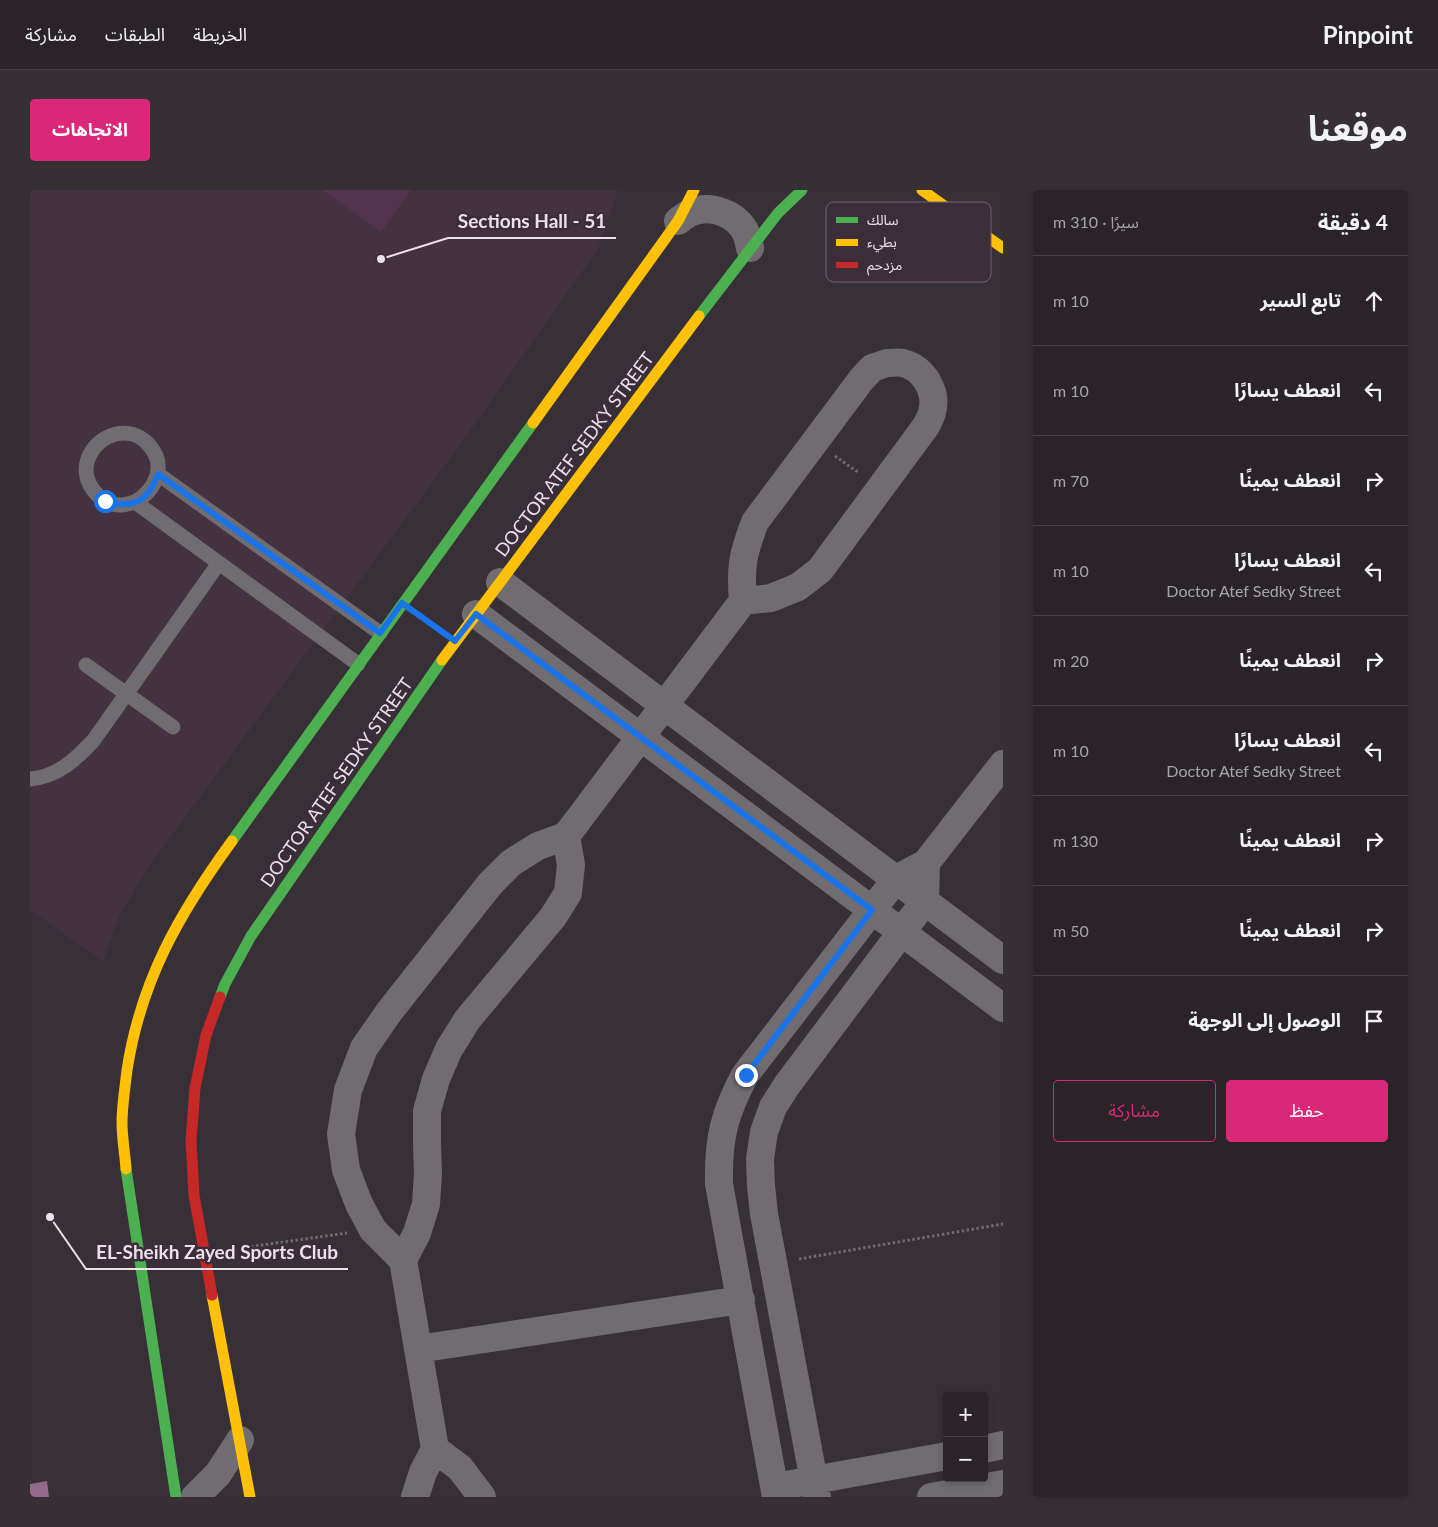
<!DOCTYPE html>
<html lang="ar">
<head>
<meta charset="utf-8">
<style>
  body { margin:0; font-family:Lato,"Noto Sans Arabic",sans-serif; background:#363035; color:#f1f3f6; direction:rtl }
  .controls { position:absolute; right:15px; bottom:15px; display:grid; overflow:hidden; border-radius:5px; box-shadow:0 2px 8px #0003 }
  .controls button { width:45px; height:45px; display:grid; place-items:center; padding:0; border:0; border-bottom:1px solid #464146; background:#2a2429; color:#f1f3f6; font:25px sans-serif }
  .stop { position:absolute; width:15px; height:15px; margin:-11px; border:4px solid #1a73e8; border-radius:50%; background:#fff }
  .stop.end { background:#1a73e8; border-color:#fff; box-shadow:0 1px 5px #0008 }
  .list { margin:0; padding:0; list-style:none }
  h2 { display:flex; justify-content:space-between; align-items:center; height:65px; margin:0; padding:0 20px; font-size:21px }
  h2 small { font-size:16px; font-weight:400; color:#a5a4a8 }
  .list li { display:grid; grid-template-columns:32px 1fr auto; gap:15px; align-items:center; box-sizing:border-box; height:90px; padding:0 20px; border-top:1px solid #464146 }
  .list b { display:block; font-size:19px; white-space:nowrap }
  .list p { margin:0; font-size:16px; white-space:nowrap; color:#a5a4a8 }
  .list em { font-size:16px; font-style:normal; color:#a5a4a8 }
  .actions { display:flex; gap:10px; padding:15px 20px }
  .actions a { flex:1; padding:11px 0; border:1px solid #db2777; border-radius:5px; text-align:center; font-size:18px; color:#db2777 }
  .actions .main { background:#db2777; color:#fff }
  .icon { flex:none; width:28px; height:28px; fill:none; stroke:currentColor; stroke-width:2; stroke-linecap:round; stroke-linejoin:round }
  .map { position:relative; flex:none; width:973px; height:1307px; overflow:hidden; direction:ltr; border-radius:5px }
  header { display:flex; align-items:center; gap:30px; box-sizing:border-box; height:70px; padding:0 25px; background:#2a2429; border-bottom:1px solid #464146 }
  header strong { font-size:24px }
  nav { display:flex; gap:28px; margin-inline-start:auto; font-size:18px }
  .intro { display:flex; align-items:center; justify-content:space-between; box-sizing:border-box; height:120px; padding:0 30px }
  h1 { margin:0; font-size:35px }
  .button { padding:12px 22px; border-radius:5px; background:#db2777; color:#fff; font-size:18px; font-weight:700 }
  main { display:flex; gap:30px; padding:0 30px }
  aside { flex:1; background:#2a2429; border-radius:5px; box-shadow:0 2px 8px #0003 }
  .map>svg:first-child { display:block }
  .built { fill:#443241 }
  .green { fill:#53334d }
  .water { fill:#936a8d }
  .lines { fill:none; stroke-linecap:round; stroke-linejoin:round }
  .path { stroke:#6e6a6d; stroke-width:3; stroke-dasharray:2.5 2.5; stroke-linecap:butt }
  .lane { stroke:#706d70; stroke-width:15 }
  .street { stroke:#706d70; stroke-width:28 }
  .fast { stroke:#4caf50; stroke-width:11 }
  .slow { stroke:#ffc107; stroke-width:11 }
  .jam { stroke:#c62828; stroke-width:11 }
  .route { stroke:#1a73e8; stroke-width:6 }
  .labels { text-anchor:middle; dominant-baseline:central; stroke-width:5; stroke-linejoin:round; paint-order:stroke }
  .street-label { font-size:18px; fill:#ebe1e9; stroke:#3c2d3a }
  .key { fill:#3c2d3a; stroke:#71636f; stroke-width:1 }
  .key-label { font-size:14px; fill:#ebe1e9 }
  .leader { fill:none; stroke:#ebe1e9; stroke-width:2 }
  .callout-dot { fill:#ebe1e9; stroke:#3c2d3a; stroke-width:2 }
  .callout-label { font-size:19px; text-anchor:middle; font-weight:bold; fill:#ebe1e9; stroke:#3c2d3a; stroke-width:5; stroke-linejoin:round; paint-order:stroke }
</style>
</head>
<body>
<header>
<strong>Pinpoint</strong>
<nav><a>الخريطة</a><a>الطبقات</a><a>مشاركة</a></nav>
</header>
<div class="intro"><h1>موقعنا</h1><a class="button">الاتجاهات</a></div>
<main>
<aside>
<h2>4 دقيقة<small>سيرًا · 310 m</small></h2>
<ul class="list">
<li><svg class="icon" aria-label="ahead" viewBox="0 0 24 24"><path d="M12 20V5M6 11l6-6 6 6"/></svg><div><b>تابع السير</b></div><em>10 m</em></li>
<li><svg class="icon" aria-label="left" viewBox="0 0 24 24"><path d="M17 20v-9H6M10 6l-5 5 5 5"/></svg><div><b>انعطف يسارًا</b></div><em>10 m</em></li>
<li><svg class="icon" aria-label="right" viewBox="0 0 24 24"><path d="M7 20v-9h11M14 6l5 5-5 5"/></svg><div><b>انعطف يمينًا</b></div><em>70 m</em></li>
<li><svg class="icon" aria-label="left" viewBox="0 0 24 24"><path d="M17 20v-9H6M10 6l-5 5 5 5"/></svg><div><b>انعطف يسارًا</b><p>Doctor Atef Sedky Street</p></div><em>10 m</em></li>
<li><svg class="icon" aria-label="right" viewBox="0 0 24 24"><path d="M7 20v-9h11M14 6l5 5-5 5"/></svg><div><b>انعطف يمينًا</b></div><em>20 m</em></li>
<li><svg class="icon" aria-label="left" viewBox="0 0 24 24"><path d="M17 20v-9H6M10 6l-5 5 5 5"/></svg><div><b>انعطف يسارًا</b><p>Doctor Atef Sedky Street</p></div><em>10 m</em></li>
<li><svg class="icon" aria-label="right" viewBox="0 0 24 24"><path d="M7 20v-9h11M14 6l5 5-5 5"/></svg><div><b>انعطف يمينًا</b></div><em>130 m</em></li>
<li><svg class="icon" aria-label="right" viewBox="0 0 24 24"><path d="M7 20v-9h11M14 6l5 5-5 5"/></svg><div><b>انعطف يمينًا</b></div><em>50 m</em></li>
<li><svg class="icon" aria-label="arrive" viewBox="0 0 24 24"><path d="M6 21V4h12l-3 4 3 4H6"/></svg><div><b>الوصول إلى الوجهة</b></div></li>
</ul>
<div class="actions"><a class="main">حفظ</a><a>مشاركة</a></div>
</aside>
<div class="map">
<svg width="973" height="1307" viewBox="0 0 973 1307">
  <rect width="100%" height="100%" fill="#383037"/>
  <!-- built -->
  <path class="built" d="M0,0H588L568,59L432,252L119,676L90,724L73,771L0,720Z"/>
  <!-- green -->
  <path class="green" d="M292,0H381L351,42Z"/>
  <!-- water -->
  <path class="water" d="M17,1291L19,1307H0V1294Z"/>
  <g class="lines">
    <!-- path -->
    <path class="path" d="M805,266L829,283
      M393,428L404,436
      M211,1058L317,1043
      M769,1069L973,1034"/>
    <!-- lane -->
    <path class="lane" d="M128,284L350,443
      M105,312C126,300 137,275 119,255C100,233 67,244 58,269C50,290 69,315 90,315C95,315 101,313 105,312L328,474
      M56,475L143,537
      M0,589C27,587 45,570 63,551L189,373"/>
    <!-- street -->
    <path class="street" d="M648,31C652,28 657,24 662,22C681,14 707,24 716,43C718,47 719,54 720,58
      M857,173C862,173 868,172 873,173C893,178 908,201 902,222C901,227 898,232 896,236L790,380L768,397L741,408L713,411C710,377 713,363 725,332L831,190L842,178Z
      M470,392L973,770
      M446,424L973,818
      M373,1070L387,1043L396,1014L398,984L397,953V921L406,889L419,859L437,830L523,727L538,703L541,675L536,646
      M388,1159L711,1110
      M405,1259L430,1278L452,1307
      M954,1259L973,1255
      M745,1297L917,1266
      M165,1307L188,1284L210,1250
      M385,1307L393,1282L405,1259L373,1070L343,1040L329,1014L316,980L311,944L318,900L334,858L359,822L460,694L481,673L508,656L536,646L713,411
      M746,1307L689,994C688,949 694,924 715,885L866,689L896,673L973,574
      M787,1307L734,1024L731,996L730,969L734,942L743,917L757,895L895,711L896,673
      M901,1307L973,1294"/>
    <!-- fast -->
    <path class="fast" d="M669,126L748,23L772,0
      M202,651L503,233
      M190,807L195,794L221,746L412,470
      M96,979L146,1307"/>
    <!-- slow -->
    <path class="slow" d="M892,0L973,58
      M503,233L648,31L664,0
      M412,470L669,126
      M96,979C95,964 92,948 92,933C92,916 95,898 97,880C111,790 149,724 202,651
      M182,1105L220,1307"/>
    <!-- jam -->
    <path class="jam" d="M182,1105L164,1005L161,951L165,898L176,845L190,807"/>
  </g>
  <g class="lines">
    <!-- route -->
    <path class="route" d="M75,311C103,319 118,312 128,284L350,443L372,413L425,451L446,424L842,720L716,885"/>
  </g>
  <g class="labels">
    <!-- street labels -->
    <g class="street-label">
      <text transform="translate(544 264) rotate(-53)">DOCTOR ATEF SEDKY STREET</text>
      <text transform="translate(306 592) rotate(-55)">DOCTOR ATEF SEDKY STREET</text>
    </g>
  </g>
  <!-- legend -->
  <rect x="796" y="12" width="165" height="80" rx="8" class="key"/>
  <rect x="806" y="27" width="22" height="6" fill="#4caf50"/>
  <rect x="806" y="49" width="22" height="7" fill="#ffc107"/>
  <rect x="806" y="72" width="22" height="6" fill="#c62828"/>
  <g class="key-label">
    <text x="837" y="35">سالك</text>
    <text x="837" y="57">بطيء</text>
    <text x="837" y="80">مزدحم</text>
  </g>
  <!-- callouts -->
  <path class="leader" d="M351 69L418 48H586M20 1027L56 1079H318"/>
  <g class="callout-dot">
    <circle cx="351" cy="69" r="5"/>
    <circle cx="20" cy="1027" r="5"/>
  </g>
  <g class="callout-label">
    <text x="502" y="38">Sections Hall - 51</text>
    <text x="187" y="1069">EL-Sheikh Zayed Sports Club</text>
  </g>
</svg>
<div class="controls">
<button>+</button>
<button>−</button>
</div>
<div class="stop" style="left:75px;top:311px"></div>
<div class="stop end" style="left:716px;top:885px"></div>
</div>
</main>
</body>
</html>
